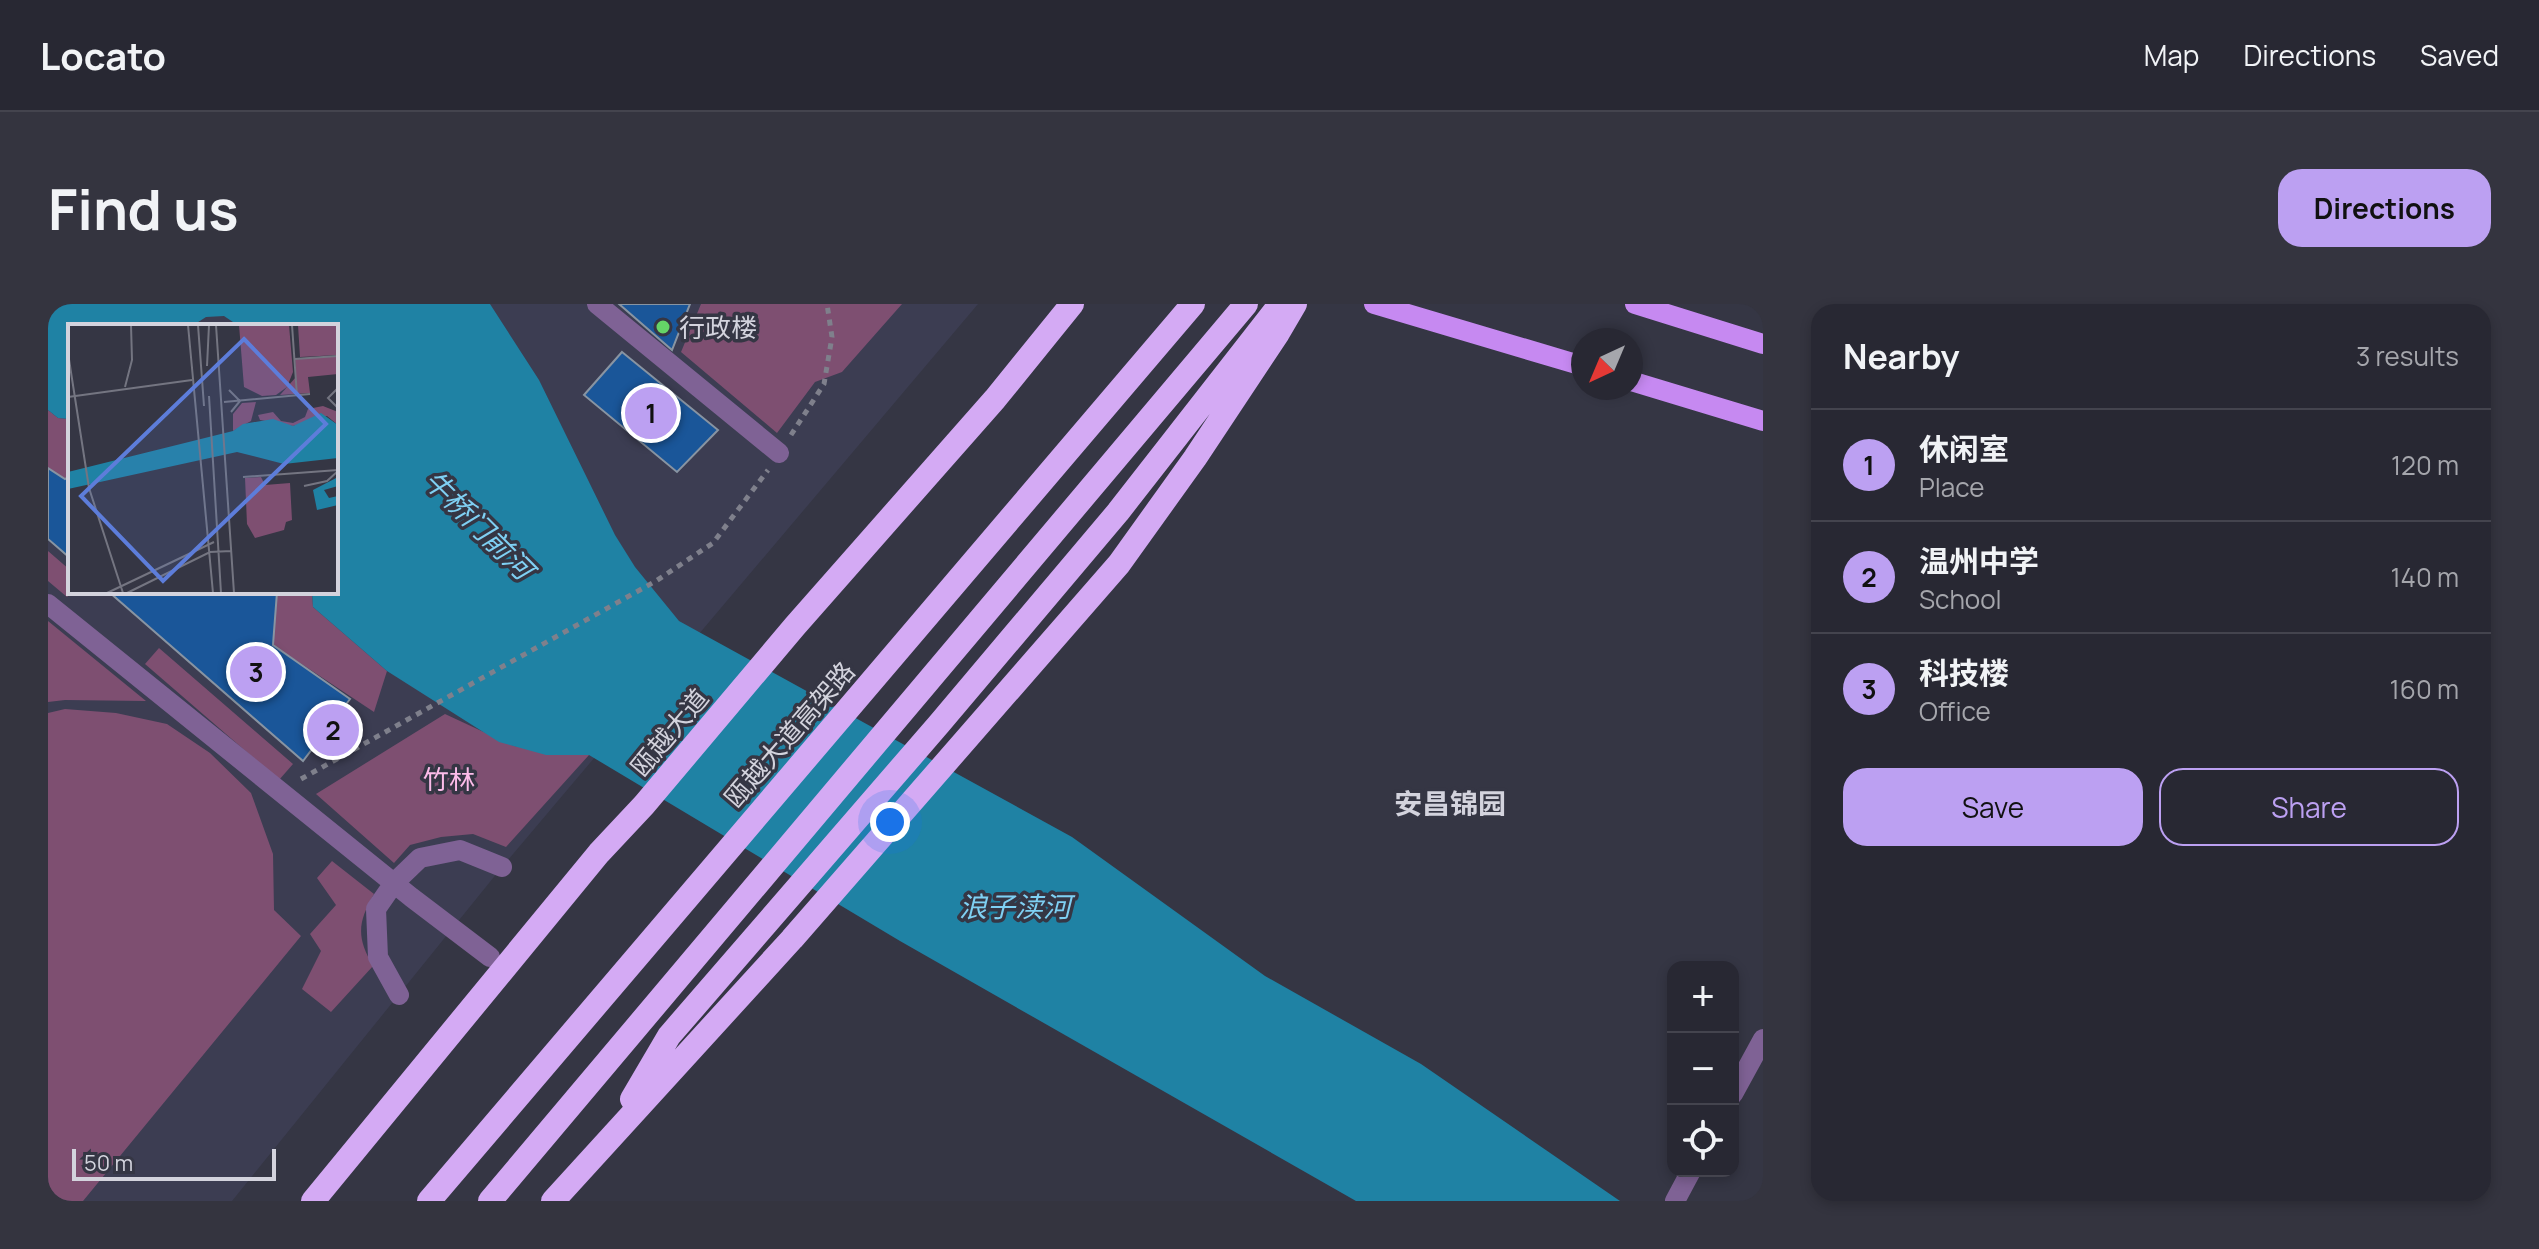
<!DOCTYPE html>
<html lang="en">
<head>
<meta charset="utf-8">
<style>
  body { margin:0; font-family:Manrope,"Noto Sans SC",sans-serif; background:#34343f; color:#f1f3f6 }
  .controls { position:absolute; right:24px; bottom:24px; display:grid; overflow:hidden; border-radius:16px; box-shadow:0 4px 12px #0003 }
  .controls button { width:72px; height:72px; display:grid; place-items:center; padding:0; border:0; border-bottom:2px solid #44444e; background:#282833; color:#f1f3f6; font:40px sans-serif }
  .compass { position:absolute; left:1523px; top:24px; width:72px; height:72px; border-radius:50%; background:#282833; box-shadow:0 4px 12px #0003; rotate:224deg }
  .scale { position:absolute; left:24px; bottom:20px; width:204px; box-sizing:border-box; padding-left:8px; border:4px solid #d3d3dd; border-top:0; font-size:22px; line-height:28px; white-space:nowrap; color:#d3d3dd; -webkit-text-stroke:6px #353644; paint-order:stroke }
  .you { position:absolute; left:842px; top:518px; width:28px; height:28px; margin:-20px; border:6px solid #fff; border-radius:50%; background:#1a73e8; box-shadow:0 0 0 12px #1a73e833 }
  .badge { display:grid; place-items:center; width:52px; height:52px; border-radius:50%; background:#bca0f2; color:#111; font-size:26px; font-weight:700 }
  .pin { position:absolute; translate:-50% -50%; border:4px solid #fff; box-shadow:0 2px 8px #0006 }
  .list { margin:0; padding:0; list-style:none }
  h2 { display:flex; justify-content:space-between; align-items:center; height:104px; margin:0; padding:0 32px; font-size:34px }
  h2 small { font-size:26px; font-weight:400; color:#a5a6ac }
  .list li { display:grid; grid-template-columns:52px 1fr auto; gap:24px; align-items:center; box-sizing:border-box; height:112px; padding:0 32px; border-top:2px solid #44444e }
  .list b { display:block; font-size:30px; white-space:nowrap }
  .list p { margin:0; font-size:26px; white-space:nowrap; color:#a5a6ac }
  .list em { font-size:26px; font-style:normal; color:#a5a6ac }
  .actions { display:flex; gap:16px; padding:24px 32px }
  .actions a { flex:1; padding:18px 0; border:2px solid #bca0f2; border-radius:24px; text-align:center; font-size:28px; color:#bca0f2 }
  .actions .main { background:#bca0f2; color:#111 }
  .icon { flex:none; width:44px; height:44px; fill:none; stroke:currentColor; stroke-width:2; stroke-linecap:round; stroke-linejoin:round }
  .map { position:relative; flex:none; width:1715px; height:897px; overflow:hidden; border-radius:24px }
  header { display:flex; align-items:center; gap:48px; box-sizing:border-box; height:112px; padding:0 40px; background:#282833; border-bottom:2px solid #44444e }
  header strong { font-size:38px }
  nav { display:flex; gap:44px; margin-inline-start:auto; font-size:28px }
  .intro { display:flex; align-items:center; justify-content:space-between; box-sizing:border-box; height:192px; padding:0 48px }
  h1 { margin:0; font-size:56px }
  .button { padding:20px 36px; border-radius:24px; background:#bca0f2; color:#111; font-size:28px; font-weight:700 }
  main { display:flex; gap:48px; padding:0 48px }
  aside { flex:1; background:#282833; border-radius:24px; box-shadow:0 4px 12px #0003 }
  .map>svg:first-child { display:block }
  .built { fill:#3c3d52; fill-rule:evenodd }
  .green { fill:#7e4f71 }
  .water { fill:#1f82a4 }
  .building { fill:#1a5699; stroke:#8894a2; stroke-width:2 }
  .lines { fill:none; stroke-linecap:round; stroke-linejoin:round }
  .path { stroke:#7f808c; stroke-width:5; stroke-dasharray:6 6; stroke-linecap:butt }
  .minor { stroke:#7f6295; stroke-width:20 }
  .major { stroke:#c689f1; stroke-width:20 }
  .highway { stroke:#d4aaf4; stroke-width:24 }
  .poi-dot { fill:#65d467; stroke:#353644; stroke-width:3 }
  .labels { text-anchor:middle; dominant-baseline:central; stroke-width:7; stroke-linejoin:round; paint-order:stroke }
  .poi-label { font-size:26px; fill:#d3d3dd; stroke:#353644; text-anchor:start }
  .street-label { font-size:26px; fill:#d3d3dd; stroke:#353644 }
  .park-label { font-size:26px; fill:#fcbce9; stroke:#353644 }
  .water-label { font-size:28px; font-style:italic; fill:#7fd0f3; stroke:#353644 }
  .neighbourhood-label { font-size:28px; font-weight:bold; fill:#d3d3dd; stroke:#353644 }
  .inset-road { fill:none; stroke:#747581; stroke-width:2 }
  .view { fill:#5d7dda; fill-opacity:0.15; stroke:#5d7dda; stroke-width:4 }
  .inset-edge { fill:none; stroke:#d3d3dd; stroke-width:4 }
</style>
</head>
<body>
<header>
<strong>Locato</strong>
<nav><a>Map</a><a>Directions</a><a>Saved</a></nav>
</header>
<div class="intro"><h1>Find us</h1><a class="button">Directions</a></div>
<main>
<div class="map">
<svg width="1715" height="897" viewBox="0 0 1715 897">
  <rect width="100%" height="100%" fill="#353644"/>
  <!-- built -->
  <path class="built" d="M0,0H930L454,563L184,897H0ZM22,22H288V288H22Z"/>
  <!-- green -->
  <path class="green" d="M653,0H854L794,68L767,78L729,129L633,48Z
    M0,106L10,114L22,115V172L17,175L0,164Z
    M0,247L22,266L24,288L19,293L0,277Z
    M229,288H264L265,303L339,367L326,408L225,341Z
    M0,317L98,397L17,396L0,398Z
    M111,344L245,460L231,476L97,360Z
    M17,405L68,409L119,420L162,449L203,489L225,550L226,606L253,632L35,897H0V409Z
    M397,410L466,442L541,451L458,543L425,530L393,533L362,541L346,559L268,490Z
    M284,557L326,590C310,618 308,633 325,662L283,708L254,685L273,647L262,630L288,601L269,574Z"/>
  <!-- water -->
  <path class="water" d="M0,0H442L491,76L567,231L587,263L631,317L1024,533L1217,672L1373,760L1572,897H1308L852,637L541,451H498L451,438L339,367L265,303L264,288H288V22H191L176,12L158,13L144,22H22V115L10,114L0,106Z"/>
  <!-- building -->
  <path class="building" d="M571,0H642L624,46Z
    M574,48L670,126L629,168L536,91Z
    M0,164L17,175L22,172V254L0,235Z
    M61,288H229L225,341L302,395L255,457Z"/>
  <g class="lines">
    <!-- path -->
    <path class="path" d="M743,131L776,80L784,33L779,0
      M253,475L608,277L665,239L720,166"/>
    <!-- minor -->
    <path class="minor" d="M549,0L731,149
      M0,300L363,593L442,653
      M351,691L330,653L328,605L346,579L372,554L412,546L454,563
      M1685,790L1715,735
      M1627,897L1643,867"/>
    <!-- major -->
    <path class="major" d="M1326,0L1535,62
      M1587,0L1715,40
      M1583,77L1715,117"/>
    <!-- highway -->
    <path class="highway" d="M584,795L621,732L891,420L1070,208L1230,3
      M265,897L551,549L596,501L747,322L947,95L1024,0
      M381,897L1145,0
      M442,897L1198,0
      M505,897L744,635L1071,260L1147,154L1230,29L1247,0"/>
  </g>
  <!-- markers -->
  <circle class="poi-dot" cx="615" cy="23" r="8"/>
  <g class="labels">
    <!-- poi labels -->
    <g class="poi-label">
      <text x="631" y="23">行政楼</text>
    </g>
    <!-- street labels -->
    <g class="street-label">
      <text transform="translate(621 428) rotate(-50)">瓯越大道</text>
      <text transform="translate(741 430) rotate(-49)">瓯越大道高架路</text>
    </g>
    <!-- park labels -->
    <g class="park-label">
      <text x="401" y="475">竹林</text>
    </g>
    <!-- water labels -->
    <g class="water-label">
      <text transform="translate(431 220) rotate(45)">牛桥门前河</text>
      <text x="967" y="602">浪子渎河</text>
    </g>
    <!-- neighbourhood labels -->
    <g class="neighbourhood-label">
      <text x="1402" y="499">安昌锦园</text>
    </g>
  </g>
  <!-- overview -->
  <g transform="translate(20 20)">
    <rect width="270" height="270" fill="#353644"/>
    <path d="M171,1H221L225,48L219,63L208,71L194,72L176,63ZM230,1H270V31L232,33ZM270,32V50L240,53L242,69L212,71L228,53L227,35ZM188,78L183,97L165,107V90L174,79ZM255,82L270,88V101L259,92L225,102L192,96L190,91L205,88L213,97L225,99L237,93L240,85ZM193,153L197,161L222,159L224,196L218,198L216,206L187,214L179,200L177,154Z" fill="#7e4f71"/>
    <path d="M253,89L270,101V134L216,140L169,128L0,165V148L165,107L175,100L205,95L225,102ZM270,153V162L256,166L261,174L270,172V181L249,186L245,166Z" fill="#1f82a4"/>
    <path class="inset-road" d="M120,1L145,269M130,1L136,82M148,1L166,269M224,1L229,72M0,29L21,164L55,269M227,35L270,32M139,42L141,1M57,63L64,36L63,1M270,64L260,74L270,84M161,66L172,77L163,88M141,72L153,269M0,73L124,56M156,78L242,70M175,153L270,146M236,162L259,157L270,147M39,269L146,218M59,269L142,228L163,227"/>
    <path class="view" d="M176,15L258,100L95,257L13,172Z"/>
    <rect width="270" height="270" class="inset-edge"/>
  </g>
</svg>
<div class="controls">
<button>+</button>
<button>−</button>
<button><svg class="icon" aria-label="locate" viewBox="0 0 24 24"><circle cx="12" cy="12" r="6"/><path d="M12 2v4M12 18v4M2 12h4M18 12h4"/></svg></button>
</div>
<svg class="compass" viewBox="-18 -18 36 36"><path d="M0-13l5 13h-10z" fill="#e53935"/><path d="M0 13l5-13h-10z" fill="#a5a6ac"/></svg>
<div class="scale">50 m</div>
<div class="you"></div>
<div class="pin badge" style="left:603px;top:109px">1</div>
<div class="pin badge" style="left:285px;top:426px">2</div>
<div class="pin badge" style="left:208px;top:368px">3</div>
</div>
<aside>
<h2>Nearby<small>3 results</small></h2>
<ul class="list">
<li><span class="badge">1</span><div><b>休闲室</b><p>Place</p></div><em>120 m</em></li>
<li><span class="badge">2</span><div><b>温州中学</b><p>School</p></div><em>140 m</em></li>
<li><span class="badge">3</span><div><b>科技楼</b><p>Office</p></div><em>160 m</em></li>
</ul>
<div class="actions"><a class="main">Save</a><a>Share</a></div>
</aside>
</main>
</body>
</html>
